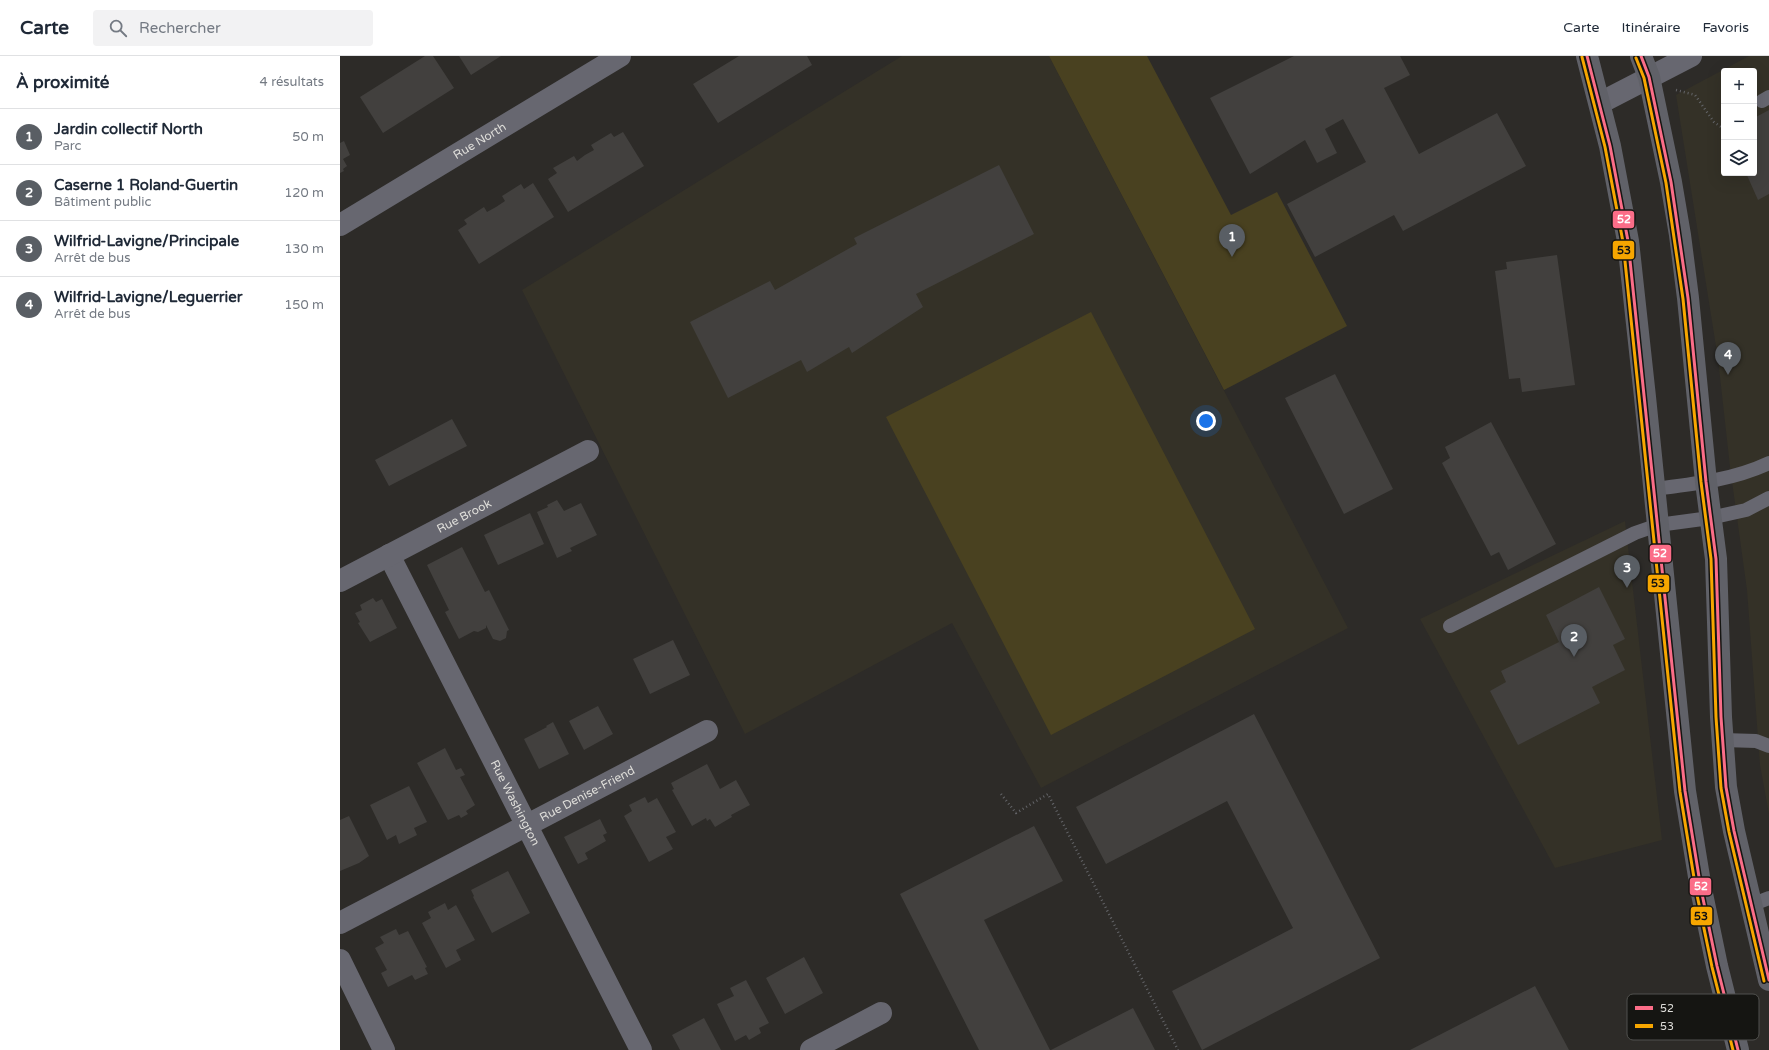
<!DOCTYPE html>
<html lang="fr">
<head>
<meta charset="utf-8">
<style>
  body { margin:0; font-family:"Varela Round",sans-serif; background:#f2f2f3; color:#1f2937 }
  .controls { position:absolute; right:12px; top:12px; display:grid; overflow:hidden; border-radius:4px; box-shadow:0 4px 16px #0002 }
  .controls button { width:36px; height:36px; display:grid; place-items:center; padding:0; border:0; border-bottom:1px solid #e0e1e3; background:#fff; color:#1f2937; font:20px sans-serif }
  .you { position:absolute; left:866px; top:365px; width:14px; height:14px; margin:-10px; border:3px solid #fff; border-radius:50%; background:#1a73e8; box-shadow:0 0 0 6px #1a73e833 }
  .badge { display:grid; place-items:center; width:26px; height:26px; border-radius:50%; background:#595e64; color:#fff; font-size:13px; font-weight:700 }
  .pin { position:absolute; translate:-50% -33px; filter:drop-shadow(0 1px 2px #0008) }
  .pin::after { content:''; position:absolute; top:21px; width:14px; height:12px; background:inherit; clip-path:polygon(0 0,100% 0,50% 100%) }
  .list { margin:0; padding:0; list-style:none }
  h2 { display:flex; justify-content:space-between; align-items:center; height:52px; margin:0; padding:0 16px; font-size:17px }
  h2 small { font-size:13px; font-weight:400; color:#747a83 }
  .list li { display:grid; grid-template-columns:26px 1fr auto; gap:12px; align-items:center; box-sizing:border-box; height:56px; padding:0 16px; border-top:1px solid #e0e1e3 }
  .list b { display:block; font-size:15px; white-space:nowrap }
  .list p { margin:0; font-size:13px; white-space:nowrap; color:#747a83 }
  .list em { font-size:13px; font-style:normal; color:#747a83 }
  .icon { flex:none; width:22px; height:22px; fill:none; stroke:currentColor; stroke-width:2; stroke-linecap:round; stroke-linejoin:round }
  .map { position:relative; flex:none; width:1429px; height:994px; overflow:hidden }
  header { display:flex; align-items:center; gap:24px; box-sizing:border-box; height:56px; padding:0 20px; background:#fff; border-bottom:1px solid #e0e1e3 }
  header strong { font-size:19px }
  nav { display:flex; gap:22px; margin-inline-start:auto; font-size:14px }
  .search { width:280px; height:36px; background:#f2f2f3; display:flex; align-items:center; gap:10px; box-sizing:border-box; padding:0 14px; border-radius:4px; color:#747a83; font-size:15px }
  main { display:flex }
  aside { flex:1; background:#fff }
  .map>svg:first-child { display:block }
  .built { fill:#343127; fill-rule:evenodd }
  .green { fill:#494120 }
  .building { fill:#42403e }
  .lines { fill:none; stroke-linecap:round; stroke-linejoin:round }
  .path { stroke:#646569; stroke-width:2.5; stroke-dasharray:1 3; stroke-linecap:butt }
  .service { stroke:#676770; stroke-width:14 }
  .minor { stroke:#676770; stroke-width:22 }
  .secondary { stroke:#606168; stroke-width:22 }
  .bus-1-casing { stroke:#151512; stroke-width:6 }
  .bus-2-casing { stroke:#151512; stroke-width:6 }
  .bus-1 { stroke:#fb6d88; stroke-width:3 }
  .bus-2 { stroke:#f7a600; stroke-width:3 }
  .labels { text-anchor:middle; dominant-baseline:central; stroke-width:3; stroke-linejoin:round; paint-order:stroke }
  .street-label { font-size:12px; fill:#deddd9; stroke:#151512 }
  .key { fill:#151512; stroke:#51514e; stroke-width:1 }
  .key-label { font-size:11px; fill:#deddd9 }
  .line-badge { stroke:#151512; stroke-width:1.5 }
  .badge-label { font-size:11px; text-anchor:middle; font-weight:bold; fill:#fff }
  .pale-badge-label { font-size:11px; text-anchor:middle; font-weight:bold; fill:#111 }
</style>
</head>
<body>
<header>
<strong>Carte</strong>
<div class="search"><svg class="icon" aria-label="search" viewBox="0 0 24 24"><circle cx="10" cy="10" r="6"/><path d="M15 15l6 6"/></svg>Rechercher</div>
<nav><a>Carte</a><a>Itinéraire</a><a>Favoris</a></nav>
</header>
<main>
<aside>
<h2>À proximité<small>4 résultats</small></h2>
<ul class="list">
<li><span class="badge">1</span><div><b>Jardin collectif North</b><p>Parc</p></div><em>50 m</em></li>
<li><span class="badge">2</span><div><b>Caserne 1 Roland-Guertin</b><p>Bâtiment public</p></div><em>120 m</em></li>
<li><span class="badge">3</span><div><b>Wilfrid-Lavigne/Principale</b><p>Arrêt de bus</p></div><em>130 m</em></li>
<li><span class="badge">4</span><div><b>Wilfrid-Lavigne/Leguerrier</b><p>Arrêt de bus</p></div><em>150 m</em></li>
</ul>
</aside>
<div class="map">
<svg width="1429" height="994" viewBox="0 0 1429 994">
  <rect width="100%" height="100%" fill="#2d2b28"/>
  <!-- built -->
  <path class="built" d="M562,0H709L1008,572L701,732L612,567L405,678L182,234Z
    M1409,0H1429V758L1420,709L1407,534L1390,411L1378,303L1336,39ZM1384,15H1414V117H1384Z
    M1285,465L1322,784L1215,812L1080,563Z"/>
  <!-- green -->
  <path class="green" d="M709,0H807L891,159L937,136L1007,270L884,334Z
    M751,256L915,573L711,679L546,361Z"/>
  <!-- building -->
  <path class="building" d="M85,0H93L114,32L43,77L20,41Z
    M119,0H161L131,19Z
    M399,0H467L472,9L378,67L353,28Z
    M954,0H1060L1070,19L1044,32L1079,98L1157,57L1186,110L1063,175L1054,159L975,201L947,148L1026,106L1003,63L985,73L997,97L977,107L965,84L910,118L870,42Z
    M1429,54V138L1418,144L1406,117H1414V62Z
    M283,76L304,110L228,156L208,123L217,117L213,112L234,100L237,105L245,99L254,94L251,89L271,77L274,81Z
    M4,85L10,99L3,103L7,110L3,113L4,115L0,117V87Z
    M659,109L694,178L576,238L583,251L512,297L509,291L467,316L461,304L388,342L350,266L430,225L435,234L517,188L514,182Z
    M193,127L214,161L139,208L118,174L127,168L124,164L144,151L147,156L156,151L165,145L162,140L181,128L184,133Z
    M1217,199L1235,329L1182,336L1180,322L1169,323L1155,215L1167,213L1166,206Z
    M995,318L1053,433L1004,458L945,342Z
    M112,363L127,390L49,430L35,404Z
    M1151,366L1216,488L1168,514L1159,496L1151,500L1102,407L1110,402L1105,391Z
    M217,444L224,455L241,447L257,479L230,492L232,495L217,502L197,456L208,451L207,449Z
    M190,457L204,488L158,509L144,479Z
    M122,491L145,536L149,534L169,574L167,575L166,582L160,585L153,583L146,569V572L138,576L134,575L119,583L105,556L109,554L87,509Z
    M1259,531L1285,583L1273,589L1285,614L1252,631L1260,647L1178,689L1150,635L1166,626L1161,615L1219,586L1206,559Z
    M33,542L36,546L42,543L57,572L30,586L18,567L20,566L15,557L22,554L20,549Z
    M333,584L350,619L310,638L293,603Z
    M258,650L273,678L244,694L229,665Z
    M914,658L1040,902L862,994L832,935L953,872L887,745L766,808L736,751Z
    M213,666L229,698L199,713L184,683L207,671L206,670Z
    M105,692L116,714L121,712L125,719L120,721L135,749L126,755L128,758L121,762L119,759L108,764L77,707Z
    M367,708L380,733L396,724L410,749L391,759L392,761L375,771L370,763L367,765L366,762L352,770L332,734L334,733L331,727Z
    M69,730L87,766L74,772L77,779L59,788L56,779L47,784L30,749Z
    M305,741L308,747L317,742L336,776L326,781L333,793L309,806L284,760L292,755L289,749Z
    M9,760L29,800L19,807L0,815V764Z
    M260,763L267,777L263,779L266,785L245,797L248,803L238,808L224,781Z
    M694,770L723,825L644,864L710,994H639L560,838Z
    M168,815L190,857L152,877L133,841L134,840L131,834Z
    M105,847L108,854L116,849L135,884L116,894L121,904L106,912L82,867L91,862L88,856Z
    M56,873L59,879L68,875L87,911L85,912L88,918L75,924L72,919L48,931L41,917L47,914L35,892L44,887L40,881Z
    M464,901L483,937L445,958L426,922Z
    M406,924L429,967L419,972L421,977L409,984L406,979L395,985L377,948L394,940L390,932Z
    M1195,930L1229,994H1070Z
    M793,952L815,994H711Z
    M364,962L381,994H340L332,979Z"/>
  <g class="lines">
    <!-- path -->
    <path class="path" d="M1336,34L1355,39L1374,66L1384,73
      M661,738L676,757L708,738L838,994"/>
    <!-- service -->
    <path class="service" d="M1422,45L1429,41
      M1314,433C1353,428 1393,424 1429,407
      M1110,570L1295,477L1318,469L1370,462L1406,454L1429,442
      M1383,684L1416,685L1429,690
      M1411,849L1429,842"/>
    <!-- minor -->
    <g class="minor">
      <path d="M1260,47L1351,0"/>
      <path id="s1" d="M0,169L280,0"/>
      <path id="s2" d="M49,499L301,994"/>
      <path id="s3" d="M0,525L248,395"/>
      <path id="s4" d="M0,867L367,675"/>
      <path d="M0,904L44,994"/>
      <path d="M471,994L541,957"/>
    </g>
    <!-- secondary -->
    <path class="secondary" d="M1247,0L1270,90L1288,185L1305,341L1345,735L1361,833L1377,910L1398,994
      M1301,0L1309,21L1331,126L1340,179L1348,242L1366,426L1376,503L1381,661L1386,731L1394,775L1429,924"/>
    <!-- bus-1 casing -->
    <g class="bus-1-casing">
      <path id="bus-1" d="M1247,0L1270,90L1288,185L1345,735L1361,833L1377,910L1398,994
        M1301,0L1309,21L1331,126L1348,242L1366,426L1376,503L1381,661L1386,731L1394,775L1429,924"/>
    </g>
    <!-- bus-2 casing -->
    <g class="bus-2-casing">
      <path id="bus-2" d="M1242,1L1265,91L1283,186L1340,736L1356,834L1372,911L1393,994
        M1296,2L1304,22L1326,127L1343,243L1361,426L1371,503L1376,661L1381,732L1389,776L1424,925"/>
    </g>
    <!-- bus-1 -->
    <use href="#bus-1" class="bus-1"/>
    <!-- bus-2 -->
    <use href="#bus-2" class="bus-2"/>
  </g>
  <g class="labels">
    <!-- street labels -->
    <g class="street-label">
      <text stroke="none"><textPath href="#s1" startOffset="163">Rue North</textPath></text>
      <text stroke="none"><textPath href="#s3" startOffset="140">Rue Brook</textPath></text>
      <text stroke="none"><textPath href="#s4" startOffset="279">Rue Denise-Friend</textPath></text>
      <text stroke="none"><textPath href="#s2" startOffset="278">Rue Washington</textPath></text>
    </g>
  </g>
  <!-- legend -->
  <rect x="1287" y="938" width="132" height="46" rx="6" class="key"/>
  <rect x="1295" y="950" width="18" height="4" fill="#fb6d88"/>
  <rect x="1295" y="968" width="18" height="4" fill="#f7a600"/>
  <g class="key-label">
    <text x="1320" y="956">52</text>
    <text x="1320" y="974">53</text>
  </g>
  <g class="line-badge">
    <rect x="1272" y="154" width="23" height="19" rx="4" fill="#fb6d88"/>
    <rect x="1272" y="184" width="23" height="20" rx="4" fill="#f7a600"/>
    <rect x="1309" y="488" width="23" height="19" rx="4" fill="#fb6d88"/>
    <rect x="1307" y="518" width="23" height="19" rx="4" fill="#f7a600"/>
    <rect x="1349" y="821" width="23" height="19" rx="4" fill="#fb6d88"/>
    <rect x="1350" y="850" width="23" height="20" rx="4" fill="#f7a600"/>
  </g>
  <g class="badge-label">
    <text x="1284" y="167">52</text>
    <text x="1320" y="501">52</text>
    <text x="1361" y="834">52</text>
  </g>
  <g class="pale-badge-label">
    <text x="1284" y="198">53</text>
    <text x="1318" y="531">53</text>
    <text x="1361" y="864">53</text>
  </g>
</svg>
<div class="controls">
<button>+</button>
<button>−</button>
<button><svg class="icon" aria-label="layers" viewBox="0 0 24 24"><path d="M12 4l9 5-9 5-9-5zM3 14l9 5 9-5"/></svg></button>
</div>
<div class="you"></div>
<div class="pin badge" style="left:892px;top:201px">1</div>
<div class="pin badge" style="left:1234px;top:601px">2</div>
<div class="pin badge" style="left:1287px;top:532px">3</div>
<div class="pin badge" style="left:1388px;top:319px">4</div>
</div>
</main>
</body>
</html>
